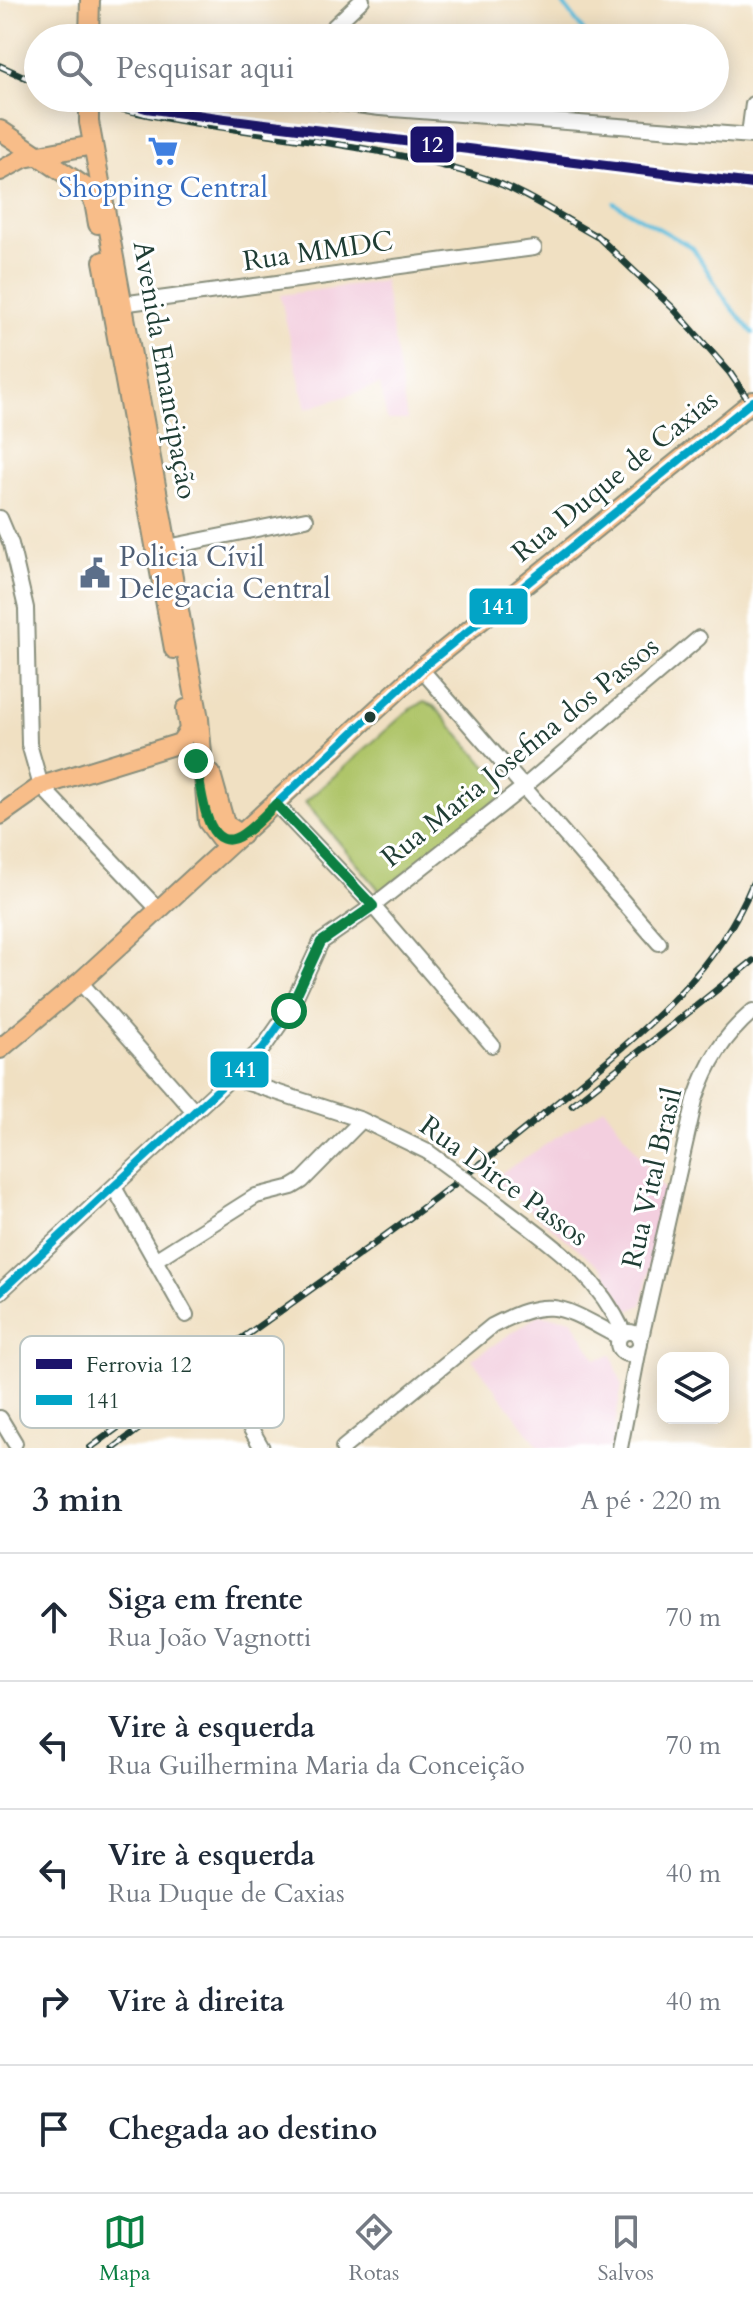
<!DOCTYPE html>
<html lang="pt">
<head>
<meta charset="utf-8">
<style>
  body { margin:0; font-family:Cardo,serif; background:#f2f2f3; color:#1f2937 }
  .controls { position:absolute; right:24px; bottom:24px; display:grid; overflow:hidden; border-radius:16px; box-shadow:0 4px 20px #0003 }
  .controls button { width:72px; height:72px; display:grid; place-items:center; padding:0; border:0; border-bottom:2px solid #e0e1e3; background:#fff; color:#1f2937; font:40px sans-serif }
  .stop { position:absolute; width:24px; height:24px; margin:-18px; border:6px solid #0b8043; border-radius:50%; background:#fff }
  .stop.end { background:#0b8043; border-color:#fff; box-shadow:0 2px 8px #0008 }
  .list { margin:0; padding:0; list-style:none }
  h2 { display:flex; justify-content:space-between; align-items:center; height:104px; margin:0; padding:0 32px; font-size:34px }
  h2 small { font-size:26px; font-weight:400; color:#747a83 }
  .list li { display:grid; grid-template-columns:52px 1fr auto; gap:24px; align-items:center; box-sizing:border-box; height:128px; padding:0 32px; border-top:2px solid #e0e1e3 }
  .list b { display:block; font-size:30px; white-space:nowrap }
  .list p { margin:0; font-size:26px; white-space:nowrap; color:#747a83 }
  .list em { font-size:26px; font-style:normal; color:#747a83 }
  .icon { flex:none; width:44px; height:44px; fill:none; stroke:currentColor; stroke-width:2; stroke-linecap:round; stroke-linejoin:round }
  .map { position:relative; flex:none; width:753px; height:1448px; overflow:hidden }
  .search { position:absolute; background:#fff; box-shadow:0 4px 20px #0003; left:24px; right:24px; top:24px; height:88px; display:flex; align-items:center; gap:20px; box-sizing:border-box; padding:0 28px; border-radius:44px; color:#747a83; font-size:30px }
  .sheet { height:744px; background:#fff }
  nav { display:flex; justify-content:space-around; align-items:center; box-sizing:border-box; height:112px; border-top:2px solid #e0e1e3; background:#fff; font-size:22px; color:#747a83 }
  nav a { display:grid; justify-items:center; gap:4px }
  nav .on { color:#0b8043 }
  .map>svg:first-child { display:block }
  .built { fill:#f3cfdf }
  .green { fill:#afc569; stroke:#67814e; stroke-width:2 }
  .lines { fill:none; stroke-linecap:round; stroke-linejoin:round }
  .stream { stroke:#5ebedd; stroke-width:4 }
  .minor-casing { stroke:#888e7b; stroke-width:18 }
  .major-casing { stroke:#888e7b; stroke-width:22 }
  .minor { stroke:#fff; stroke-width:14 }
  .major { stroke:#f8bd89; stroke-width:18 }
  .rail-casing { stroke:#1f3d34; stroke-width:7 }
  .rail { stroke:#fff; stroke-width:4; stroke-dasharray:12; stroke-linecap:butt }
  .minor-bridge-casing { stroke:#888e7b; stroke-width:18; stroke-linecap:butt }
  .major-bridge-casing { stroke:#888e7b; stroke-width:22; stroke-linecap:butt }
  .minor-bridge { stroke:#fff; stroke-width:14 }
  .major-bridge { stroke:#f8bd89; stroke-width:18 }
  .bus-1-casing { stroke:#fff; stroke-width:14 }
  .bus-1 { stroke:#02a4c6; stroke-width:8 }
  .rail-1-casing { stroke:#fff; stroke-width:16 }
  .rail-1 { stroke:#1c146b; stroke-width:10 }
  .route { stroke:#0b8043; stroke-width:10 }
  .bus-dot { fill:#1f3d34; stroke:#fff; stroke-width:3 }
  .labels { text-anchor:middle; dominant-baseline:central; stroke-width:6; stroke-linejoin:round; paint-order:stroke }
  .shop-label { font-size:28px; fill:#366cbe; stroke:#fff }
  .street-label { font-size:28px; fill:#1f3d34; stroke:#fff }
  .service-label { font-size:28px; fill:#4e5e75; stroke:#fff; text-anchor:start }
  .key { fill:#fff; stroke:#bcc5c2; stroke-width:2 }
  .key-label { font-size:22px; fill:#1f3d34 }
  .line-badge { stroke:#fff; stroke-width:3 }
  .badge-label { font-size:22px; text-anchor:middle; font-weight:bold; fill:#fff }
</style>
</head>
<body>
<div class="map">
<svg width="753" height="1448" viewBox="0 0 753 1448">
  <rect width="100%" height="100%" fill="#fff"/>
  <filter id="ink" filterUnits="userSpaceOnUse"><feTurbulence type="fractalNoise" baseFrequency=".0125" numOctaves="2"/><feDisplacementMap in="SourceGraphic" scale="16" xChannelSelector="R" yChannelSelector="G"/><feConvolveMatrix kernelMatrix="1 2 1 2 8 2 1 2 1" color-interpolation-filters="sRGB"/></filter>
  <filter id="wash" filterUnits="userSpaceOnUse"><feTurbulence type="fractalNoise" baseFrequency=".006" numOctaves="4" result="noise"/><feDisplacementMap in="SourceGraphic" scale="32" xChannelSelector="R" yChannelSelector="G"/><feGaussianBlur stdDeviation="1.8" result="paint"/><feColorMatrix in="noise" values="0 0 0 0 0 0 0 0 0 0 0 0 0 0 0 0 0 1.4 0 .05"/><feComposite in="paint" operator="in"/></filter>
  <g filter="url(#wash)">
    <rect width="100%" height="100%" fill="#f0e0c2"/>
    <!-- built -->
    <path class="built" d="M384,281L407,420H387L380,385L306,409L280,295Z
      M604,1107L665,1190L642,1305L629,1311L603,1269L492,1179Z
      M539,1315L572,1319L596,1359L612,1355L622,1385L611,1448H540L472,1359Z"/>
    <!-- green -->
    <path class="green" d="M424,702L434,706L508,791L381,892L305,802L410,709Z"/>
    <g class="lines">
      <!-- stream -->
      <path class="stream" d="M560,0L589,38
        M614,203L693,248L727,302L753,333"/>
    </g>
  </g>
  <g filter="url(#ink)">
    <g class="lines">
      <!-- minor casing -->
      <g class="minor-casing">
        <path id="minor" d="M322,38L362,0
          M300,98L380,108L753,136
          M749,135L753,104
          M114,305L534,248
          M0,518L11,544L26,608L29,744L41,786L158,909
          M158,549L306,519
          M421,669L659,943
          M276,804L373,906L492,1045
          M80,982L193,1110
          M233,1078L362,1120L428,1152
          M115,1189L186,1315
          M500,1205C552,1245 595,1271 624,1333
          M155,1260L256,1196L292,1187L302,1181L362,1120
          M0,1292L263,1048L289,1011L321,942L373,906L525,786L699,638
          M618 1343a11 11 0 1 1 22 0a11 11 0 1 1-22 0Z
          M640,1342L695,1100C708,1062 723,1037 753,1011
          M232,1396L262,1448
          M0,1418L15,1443
          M343,1448L492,1326C553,1294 563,1308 619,1337
          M620,1448L639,1348"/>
      </g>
      <!-- major casing -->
      <g class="major-casing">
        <path id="major" d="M89,38L90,0
          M89,122L199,719L208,822L220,838
          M0,130L85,187L94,202L98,224
          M0,171L24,158L93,145
          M103,261L174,649
          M180,743L189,730L186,709
          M211,774L225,824L242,835
          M0,815L41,786L180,743
          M0,1049L80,982L421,669L753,401"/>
      </g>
      <!-- minor -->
      <use href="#minor" class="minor"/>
      <!-- major -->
      <use href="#major" class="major"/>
      <!-- rail casing -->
      <g class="rail-casing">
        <path id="rail" d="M0,66L38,83
          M77,98C211,136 352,134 484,178C525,191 565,220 603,240
          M596,235L673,308L730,373L753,407
          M572,1105L753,961
          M90,1448C246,1332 409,1226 558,1102C634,1038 714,978 753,883
          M114,1448L187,1392"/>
      </g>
      <!-- rail -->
      <use href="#rail" class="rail"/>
      <!-- minor-bridge casing -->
      <g class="minor-bridge-casing">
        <path id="minor-bridge" d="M428,1152L500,1205"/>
      </g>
      <!-- major-bridge casing -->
      <g class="major-bridge-casing">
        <path id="major-bridge" d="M89,98V122"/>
      </g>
      <!-- minor-bridge -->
      <use href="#minor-bridge" class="minor-bridge"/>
      <!-- major-bridge -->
      <use href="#major-bridge" class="major-bridge"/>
      <!-- bus-1 casing -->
      <g class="bus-1-casing">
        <path id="bus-1" d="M0,1292L263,1048L289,1011L321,942L373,906L276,804L421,669L753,401"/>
      </g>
      <!-- bus-1 -->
      <use href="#bus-1" class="bus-1"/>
      <!-- rail-1 casing -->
      <g class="rail-1-casing">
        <path id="rail-1" d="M112,98L146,108L225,119L753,184"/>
      </g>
      <!-- rail-1 -->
      <use href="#rail-1" class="rail-1"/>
    </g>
  </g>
  <g class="lines" filter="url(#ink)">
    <!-- route -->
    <path class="route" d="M196,761C201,783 204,861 243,834C255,826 266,814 276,804L373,906L321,942L289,1011"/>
  </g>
  <!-- icons -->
  <defs>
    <g id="supermarket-bare" transform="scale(2.4)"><path d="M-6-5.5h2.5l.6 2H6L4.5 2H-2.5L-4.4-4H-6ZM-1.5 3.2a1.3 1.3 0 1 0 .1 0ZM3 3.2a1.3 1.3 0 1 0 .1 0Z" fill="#3f7fe0" stroke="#fff" stroke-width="2.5" paint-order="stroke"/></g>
    <g id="civic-bare" transform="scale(2.4)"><path d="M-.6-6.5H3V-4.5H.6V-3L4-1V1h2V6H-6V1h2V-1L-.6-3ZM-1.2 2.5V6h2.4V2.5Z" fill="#5c6f8a" stroke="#fff" stroke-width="2.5" paint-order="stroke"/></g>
  </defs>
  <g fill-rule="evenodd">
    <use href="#supermarket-bare" x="163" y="151"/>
    <use href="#civic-bare" x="95" y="573"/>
  </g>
  <!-- markers -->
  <circle class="bus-dot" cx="370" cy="717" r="7"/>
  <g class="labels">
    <!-- shop labels -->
    <g class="shop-label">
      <text x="163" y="188">Shopping Central</text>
    </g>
    <!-- street labels -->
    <g class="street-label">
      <text transform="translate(318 251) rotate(-8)">Rua MMDC</text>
      <text transform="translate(165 370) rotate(80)">Avenida Emancipação</text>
      <text transform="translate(615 476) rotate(-39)">Rua Duque de Caxias</text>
      <text transform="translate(520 752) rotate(-39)">Rua Maria Josefina dos Passos</text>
      <text transform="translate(652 1178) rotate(-77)">Rua Vital Brasil</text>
      <text transform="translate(504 1181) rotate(36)">Rua Dirce Passos</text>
    </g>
    <!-- service labels -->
    <g class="service-label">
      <text x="119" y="557">Policia Cívil<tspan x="119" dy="32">Delegacia Central</tspan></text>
    </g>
  </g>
  <!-- legend -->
  <rect x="20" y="1336" width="264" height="92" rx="12" class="key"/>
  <rect x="36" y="1359" width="36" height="10" fill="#1c146b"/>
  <rect x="36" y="1395" width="36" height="10" fill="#02a4c6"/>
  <g class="key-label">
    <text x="86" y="1372">Ferrovia 12</text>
    <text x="86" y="1408">141</text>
  </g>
  <g class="line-badge">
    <rect x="409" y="125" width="46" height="39" rx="8" fill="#1c146b"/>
    <rect x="468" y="587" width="61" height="39" rx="8" fill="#02a4c6"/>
    <rect x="209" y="1050" width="61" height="39" rx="8" fill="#02a4c6"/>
  </g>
  <g class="badge-label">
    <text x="432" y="152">12</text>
    <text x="498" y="614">141</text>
    <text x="240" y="1077">141</text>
  </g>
</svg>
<div class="controls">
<button><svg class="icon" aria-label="layers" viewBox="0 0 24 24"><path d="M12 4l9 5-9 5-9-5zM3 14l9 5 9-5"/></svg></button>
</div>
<div class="stop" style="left:289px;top:1011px"></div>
<div class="stop end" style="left:196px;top:761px"></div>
<div class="search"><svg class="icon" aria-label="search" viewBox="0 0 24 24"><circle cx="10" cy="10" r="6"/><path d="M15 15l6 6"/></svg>Pesquisar aqui</div>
</div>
<section class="sheet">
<h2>3 min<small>A pé · 220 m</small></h2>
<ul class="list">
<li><svg class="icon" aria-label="ahead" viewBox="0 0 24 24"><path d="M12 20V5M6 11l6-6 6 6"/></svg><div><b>Siga em frente</b><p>Rua João Vagnotti</p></div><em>70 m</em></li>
<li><svg class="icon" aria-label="left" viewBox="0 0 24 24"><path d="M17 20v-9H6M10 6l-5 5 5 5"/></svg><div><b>Vire à esquerda</b><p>Rua Guilhermina Maria da Conceição</p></div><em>70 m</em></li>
<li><svg class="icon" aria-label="left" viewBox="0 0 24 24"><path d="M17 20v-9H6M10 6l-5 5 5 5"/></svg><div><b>Vire à esquerda</b><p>Rua Duque de Caxias</p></div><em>40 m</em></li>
<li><svg class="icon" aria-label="right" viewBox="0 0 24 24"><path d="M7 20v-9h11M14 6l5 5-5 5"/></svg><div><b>Vire à direita</b></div><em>40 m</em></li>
<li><svg class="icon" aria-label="arrive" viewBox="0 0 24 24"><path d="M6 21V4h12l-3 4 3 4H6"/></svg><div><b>Chegada ao destino</b></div></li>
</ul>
</section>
<nav>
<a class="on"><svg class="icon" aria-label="map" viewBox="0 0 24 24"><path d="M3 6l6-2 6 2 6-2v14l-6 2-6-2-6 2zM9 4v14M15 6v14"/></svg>Mapa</a>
<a><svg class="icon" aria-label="directions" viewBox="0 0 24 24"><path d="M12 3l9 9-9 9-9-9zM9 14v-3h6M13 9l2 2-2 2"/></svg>Rotas</a>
<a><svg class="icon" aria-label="saved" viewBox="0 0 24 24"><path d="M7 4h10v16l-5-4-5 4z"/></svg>Salvos</a>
</nav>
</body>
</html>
